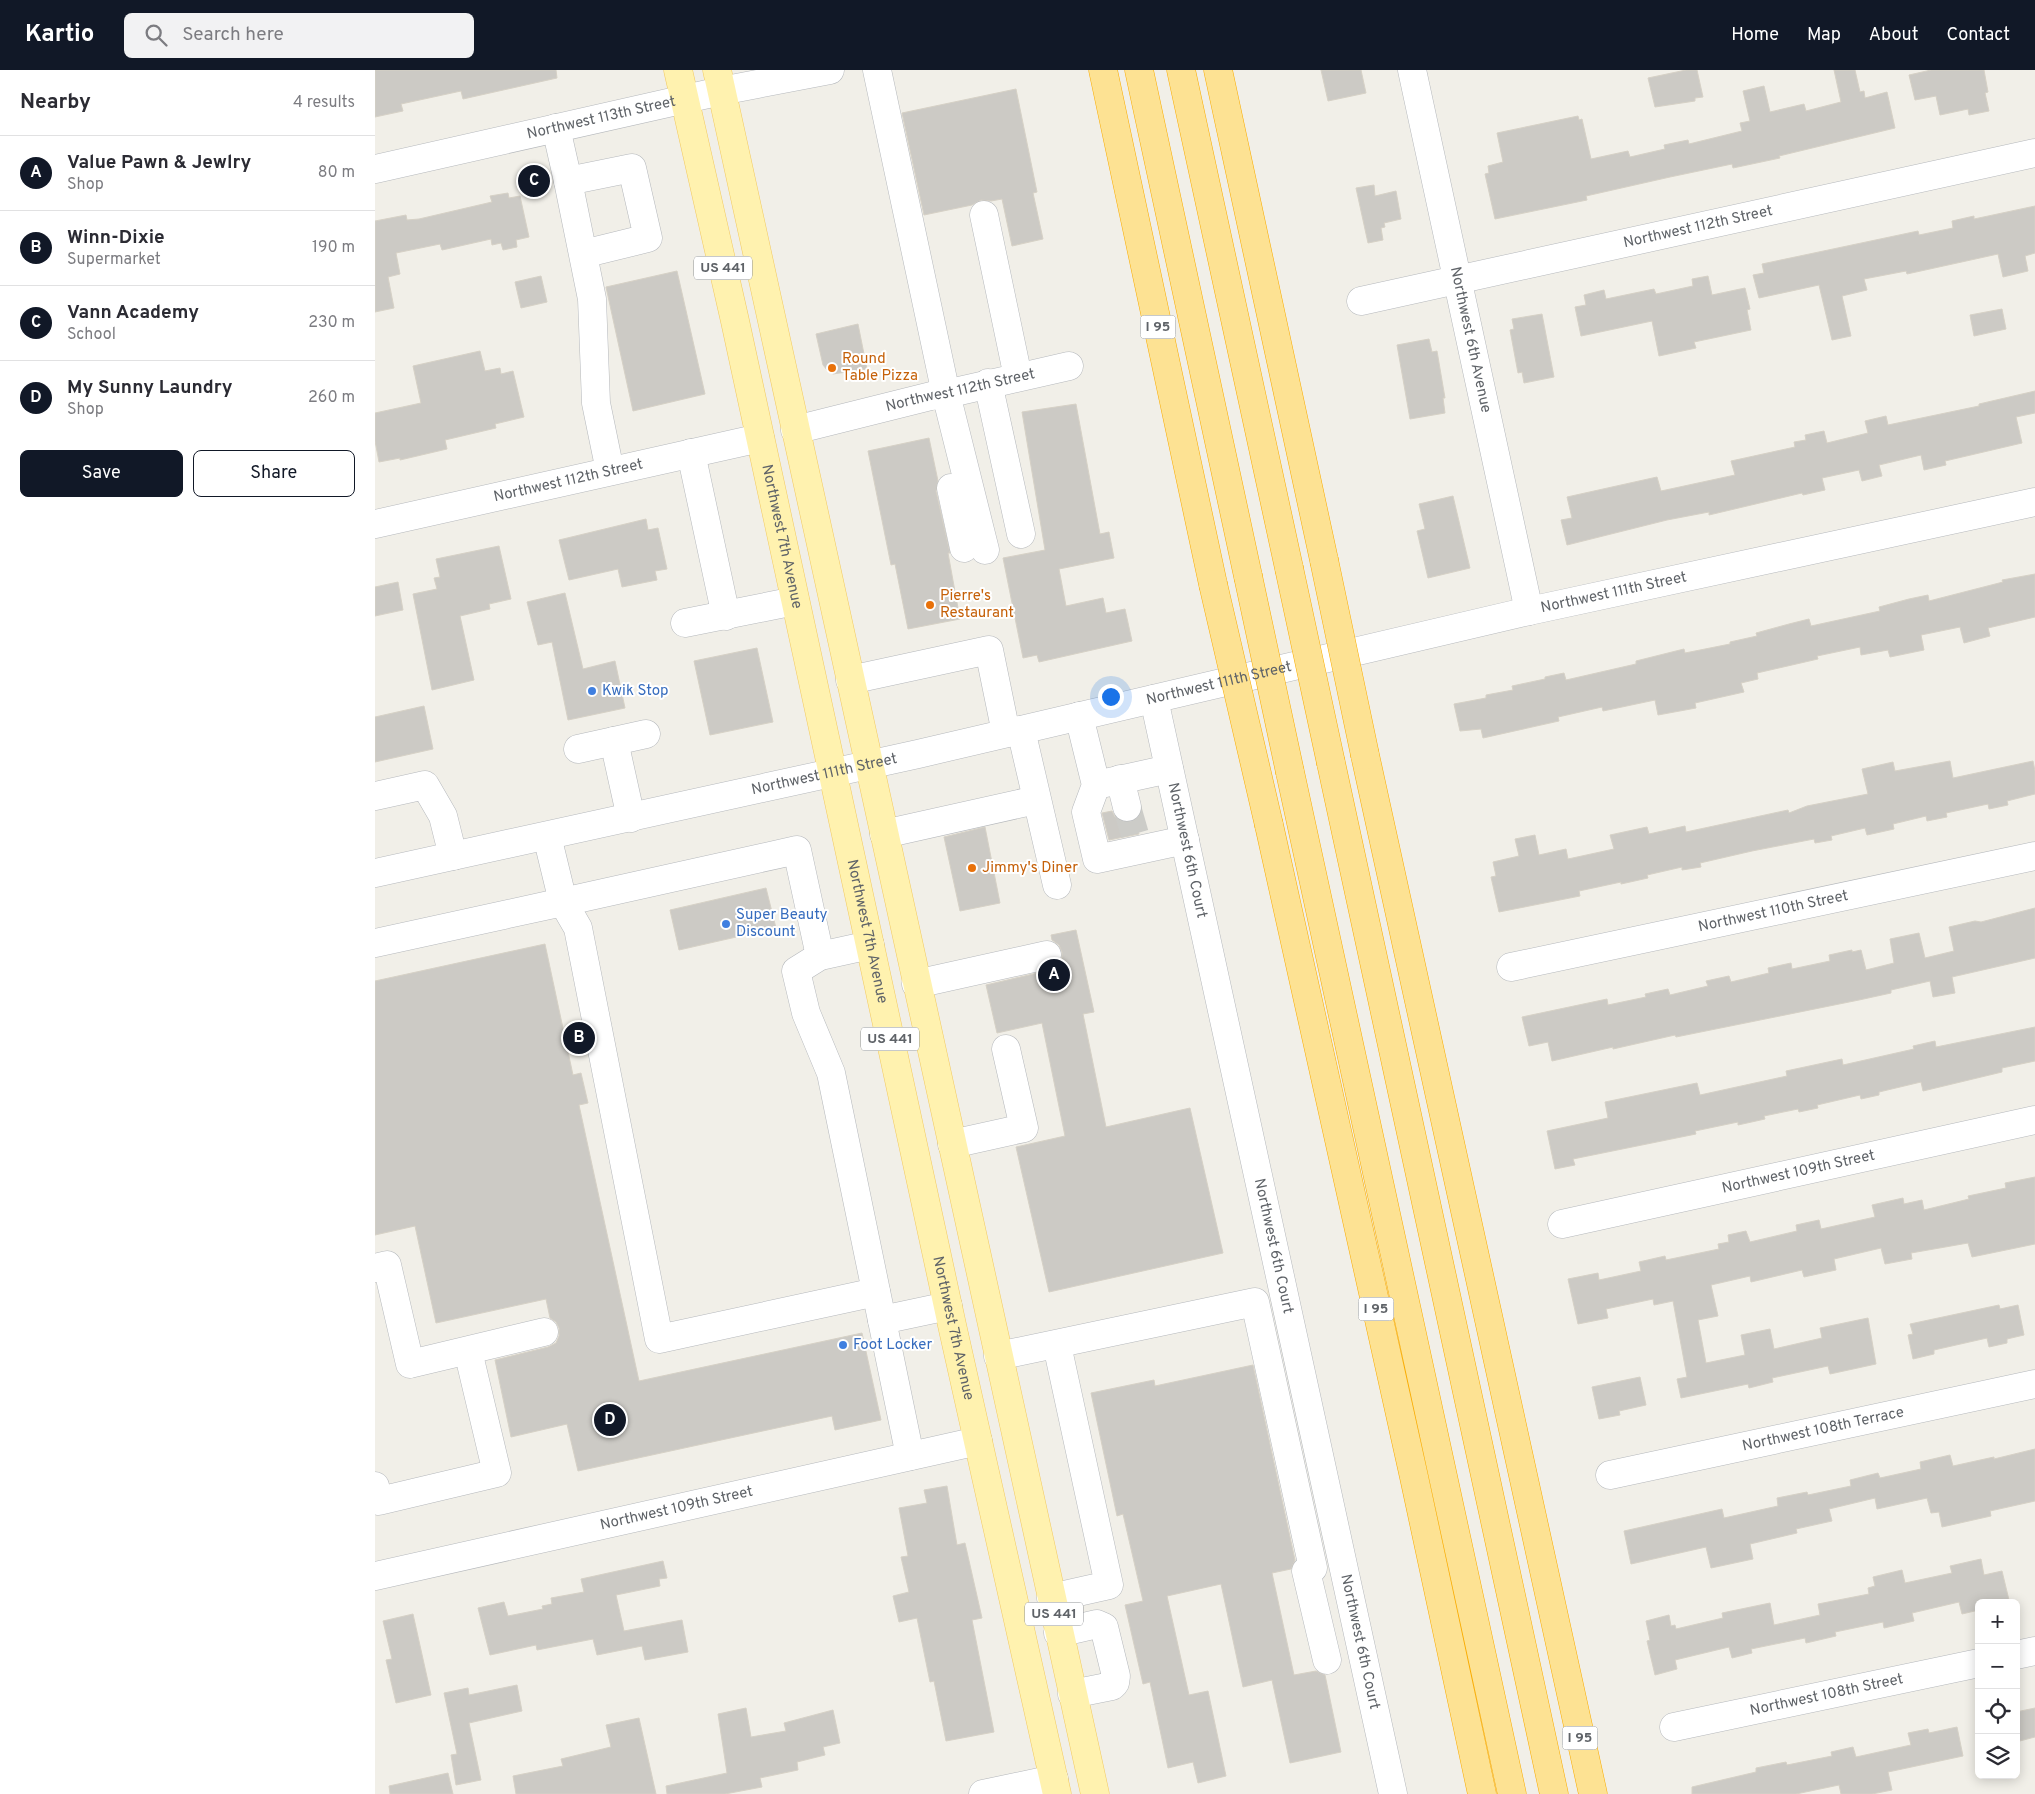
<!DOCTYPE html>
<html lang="en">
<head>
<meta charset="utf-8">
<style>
  body { margin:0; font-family:Overpass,sans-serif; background:#f2f2f3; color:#2b2b33 }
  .controls { position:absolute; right:15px; bottom:15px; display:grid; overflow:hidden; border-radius:8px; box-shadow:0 2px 12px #0003 }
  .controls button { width:45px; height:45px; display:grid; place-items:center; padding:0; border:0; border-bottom:1px solid #e1e1e2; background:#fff; color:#2b2b33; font:25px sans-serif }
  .you { position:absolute; left:735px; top:626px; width:18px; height:18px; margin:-12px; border:4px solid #fff; border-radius:50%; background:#1a73e8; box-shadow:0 0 0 8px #1a73e833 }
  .badge { display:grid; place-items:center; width:32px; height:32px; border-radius:50%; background:#111827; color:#fff; font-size:16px; font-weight:700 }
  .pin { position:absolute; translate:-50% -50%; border:2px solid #fff; box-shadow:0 1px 5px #0006 }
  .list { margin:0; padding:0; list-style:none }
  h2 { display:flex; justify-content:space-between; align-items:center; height:65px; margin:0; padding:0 20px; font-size:21px }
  h2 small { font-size:16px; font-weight:400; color:#7c7c81 }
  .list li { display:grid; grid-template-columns:32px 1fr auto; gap:15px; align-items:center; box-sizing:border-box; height:75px; padding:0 20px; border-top:1px solid #e1e1e2 }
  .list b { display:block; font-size:19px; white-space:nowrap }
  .list p { margin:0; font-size:16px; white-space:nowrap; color:#7c7c81 }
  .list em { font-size:16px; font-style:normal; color:#7c7c81 }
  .actions { display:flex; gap:10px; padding:15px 20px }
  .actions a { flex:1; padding:11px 0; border:1px solid #111827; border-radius:8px; text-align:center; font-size:18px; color:#111827 }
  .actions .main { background:#111827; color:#fff }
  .icon { flex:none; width:28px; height:28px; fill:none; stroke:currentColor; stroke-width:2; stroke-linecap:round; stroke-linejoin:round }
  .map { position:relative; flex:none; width:1660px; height:1724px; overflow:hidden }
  header { display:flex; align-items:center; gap:30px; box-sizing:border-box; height:70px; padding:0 25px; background:#111827; color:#fff }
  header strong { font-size:24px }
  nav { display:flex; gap:28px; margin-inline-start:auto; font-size:18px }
  .search { width:350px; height:45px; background:#f2f2f3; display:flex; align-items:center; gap:12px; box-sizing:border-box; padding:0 18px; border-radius:8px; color:#7c7c81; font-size:19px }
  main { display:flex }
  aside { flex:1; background:#fff }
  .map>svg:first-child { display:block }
  .building { fill:#cccac5; stroke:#d6d1c6 }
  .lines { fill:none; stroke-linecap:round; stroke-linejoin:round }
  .minor-tunnel { stroke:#ccccc8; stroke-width:28; stroke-dasharray:28 14; stroke-linecap:butt }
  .minor-casing { stroke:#b5b8bc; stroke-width:29 }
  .major-casing { stroke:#f2c960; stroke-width:29 }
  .highway-casing { stroke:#f9ab00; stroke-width:29 }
  .minor { stroke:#fff; stroke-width:28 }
  .major { stroke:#fff2af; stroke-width:28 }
  .highway { stroke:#fde293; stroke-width:28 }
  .highway-bridge-casing { stroke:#f9ab00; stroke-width:29; stroke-linecap:butt }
  .highway-bridge { stroke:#fde293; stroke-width:28 }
  .food-dot { fill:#e8710a; stroke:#fff; stroke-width:2 }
  .shop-dot { fill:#3f7fe0; stroke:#fff; stroke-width:2 }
  .labels { text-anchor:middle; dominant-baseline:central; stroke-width:4; stroke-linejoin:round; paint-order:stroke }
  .shield { fill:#fff; stroke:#8f9295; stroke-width:1 }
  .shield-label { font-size:14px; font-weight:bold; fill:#5f6368 }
  .street-label { font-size:15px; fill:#5f6368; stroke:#fff }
  .food-label { font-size:15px; fill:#c56008; stroke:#fff; text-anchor:start }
  .shop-label { font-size:15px; fill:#366cbe; stroke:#fff; text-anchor:start }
</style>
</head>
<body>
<header>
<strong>Kartio</strong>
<div class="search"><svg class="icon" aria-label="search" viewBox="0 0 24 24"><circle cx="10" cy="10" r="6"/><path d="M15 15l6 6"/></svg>Search here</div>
<nav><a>Home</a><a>Map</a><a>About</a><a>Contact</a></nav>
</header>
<main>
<aside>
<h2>Nearby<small>4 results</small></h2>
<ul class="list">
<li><span class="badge">A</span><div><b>Value Pawn &amp; Jewlry</b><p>Shop</p></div><em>80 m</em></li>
<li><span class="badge">B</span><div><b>Winn-Dixie</b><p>Supermarket</p></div><em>190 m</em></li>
<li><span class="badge">C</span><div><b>Vann Academy</b><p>School</p></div><em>230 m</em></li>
<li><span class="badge">D</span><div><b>My Sunny Laundry</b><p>Shop</p></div><em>260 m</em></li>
</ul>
<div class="actions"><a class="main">Save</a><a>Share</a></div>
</aside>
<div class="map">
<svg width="1660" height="1724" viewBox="0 0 1660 1724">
  <rect width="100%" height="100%" fill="#f1efe8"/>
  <!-- building -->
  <path class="building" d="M0,0H181L182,8L88,29L86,21L26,34L28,41L0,47Z
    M946,0H986L991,23L953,31Z
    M1311,0H1322L1328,27L1320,28V31L1280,37L1273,8Z
    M1459,0H1480L1485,22L1489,21L1490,28L1512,22L1520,58L1404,86L1405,88L1358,98L1357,94L1295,107L1211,126L1212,130L1120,149L1110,104L1114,103L1113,96L1128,92L1122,63L1203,46L1204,50L1207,49L1216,89L1253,81L1255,87L1290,79L1289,75L1313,70L1314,74L1367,61L1365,53L1375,51L1368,21L1389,16L1395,42L1429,34L1431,41L1466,32Z
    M1556,0H1609L1613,22L1610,23L1614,41L1594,45L1593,39L1565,45L1561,26L1540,30L1534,5Z
    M641,19L662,122L658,123L668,169L637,176L627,129L616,131L606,130L597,135L549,145L527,43Z
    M999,115L1000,126L1021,121L1026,149L1009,153L1010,157L1006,158L1008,170L993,173L981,118Z
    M133,123L134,128L145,126L154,167L141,170L142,177L128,180L126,173L117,175L116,169L67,180L65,174L21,183L25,204L13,207L19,238L0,242V151L31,145L32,150L44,149L117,132L115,126Z
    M1660,136V183L1650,186L1653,201L1628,207L1623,184L1532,204L1531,201L1489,209L1492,220L1467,226L1476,266L1457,270L1444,215L1384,228L1378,205L1389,203L1387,194L1543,161L1544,165L1578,158L1577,151L1599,146V149Z
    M302,201L330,324L258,341L231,217Z
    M166,206L172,232L146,238L140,212Z
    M1333,206L1337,225L1370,218L1375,239L1372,240L1376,260L1319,272L1321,278L1284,286L1277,251L1206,266L1200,237L1211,235L1209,225L1229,220L1231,229L1279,219L1281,224L1318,216L1317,209Z
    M1627,239L1631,259L1599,266L1595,245Z
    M1167,244L1179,307L1149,313L1147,302L1143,303L1135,260L1139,259L1137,249Z
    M483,254L492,299L458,304L452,300L448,295L441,264Z
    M1054,269L1057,282L1062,281L1070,328H1068L1070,343L1035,349L1022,275Z
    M105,281L110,301L125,298L126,304L138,301L149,347L120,354L121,358L70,370L72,379L25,390V388L4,392L0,371V343L46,333L38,296Z
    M1660,321V343L1641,347L1647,373L1570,391L1571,395L1549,400L1546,385L1504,395L1507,406L1487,411L1484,400L1447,408L1450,420L1428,425L1427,423L1334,445V442L1292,450L1192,475L1186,450L1197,448L1192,427L1282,407L1286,421L1360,405L1356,391L1420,377L1419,372L1431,370L1430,365L1449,361L1452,373L1493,363L1490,351L1511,346L1513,355L1604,336V334Z
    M701,334L725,464L734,462L739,488L684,499L691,536L728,528L731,543L750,539L757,571L664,592L662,585L648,588L628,488L670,480L647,342Z
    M554,368L563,411L561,421L575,483H573L585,549L533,559L520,494L516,495L493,381Z
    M1078,426L1095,498L1053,508L1042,461L1050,459L1044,434Z
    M271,449L273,460L283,458L292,499L280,501L282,510L247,517L243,499L194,510L184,470Z
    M124,476L136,529L114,534L115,539L85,546L99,610L57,620L38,524L62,519L59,508L65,507L61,489Z
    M1660,504V547L1613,558L1615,566L1589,573L1585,557L1546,565L1549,580L1515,587L1513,580L1486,585L1485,577L1442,586L1443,589L1382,603L1383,609L1366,613L1369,622L1320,633L1321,638L1283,645L1280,630L1228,641L1227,637L1183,647L1184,651L1108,668L1106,659L1085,661L1079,634L1111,628V625L1138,620L1137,616L1170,609V607L1189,603L1191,610L1261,594V591L1309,579L1310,583L1355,574V572L1382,566L1381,563L1414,554L1434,549L1436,556L1505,541L1504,537L1534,529L1553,525L1554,531L1628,512L1627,510Z
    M23,512L28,540L0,546V517Z
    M190,523L208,599L240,591L250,638L193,650L177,572L163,575L152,532Z
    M382,578L398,652L335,665L319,591Z
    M49,636L58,679L0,692V647Z
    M1575,691L1578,708L1658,691L1660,701V724L1632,731L1633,735L1614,739L1613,734L1571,743L1572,747L1552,751L1551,746L1518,754L1519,759L1492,765L1490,758L1456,766L1457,770L1440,773L1439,769L1377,781L1325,793L1326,797L1307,800V797L1272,805L1273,808L1246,814V812L1204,821L1205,826L1124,842L1116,807L1121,806L1118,792L1144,786L1140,769L1160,765L1164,785L1191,779L1193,789L1239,779L1235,765L1272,757L1274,764L1310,756L1311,762L1413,740L1414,743L1432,736L1493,724L1487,699L1518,692L1520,701Z
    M737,741L740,747L747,752H755L760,750L764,764L734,770L727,743Z
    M610,757L625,833L585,841L569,767Z
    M391,818L401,858L304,880L295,840Z
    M1660,838V888L1577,907L1580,923L1558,927L1555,911L1516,920V923L1484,930L1301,967L1300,965L1238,979V977L1177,991L1173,972L1154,976L1147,947L1232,929L1233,935L1271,927L1270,924L1293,919L1295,925L1333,916L1331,911L1354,906L1356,912L1394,903L1393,898L1416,893L1417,899L1455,891L1454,885L1477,880V882L1486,880L1491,900L1519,893L1515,869L1544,863L1550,888L1579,881L1574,857L1600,851L1606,852Z
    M701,860L719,942L708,944L731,1057L815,1038L848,1183L674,1222L641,1077L690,1066L667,953L622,963L611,915L675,900L683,897L687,889V882L684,875L677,870L676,865Z
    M170,874L198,1005L206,1003L213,1033L204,1035L264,1311L487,1263L506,1350L460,1360L457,1346L203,1401L192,1354L136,1367L120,1290L173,1277L181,1273L184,1266V1258L181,1252L175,1248L171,1229L61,1253L40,1156L0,1165V911Z
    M1660,957V991L1627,998V1002L1548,1021L1546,1012L1504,1022V1025L1486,1029L1485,1025L1442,1035L1443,1038L1424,1042L1423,1039L1389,1046L1390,1049L1363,1055V1052L1320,1061L1321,1064L1198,1089L1200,1095L1180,1099L1172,1061L1233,1048L1230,1032L1322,1013L1325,1025L1412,1006L1411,1001L1467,989L1468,995L1539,979L1538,976L1560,971L1561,977Z
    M1660,1107V1174L1597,1187L1593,1173L1536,1183L1537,1189L1510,1194L1506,1178L1459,1189L1461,1200L1429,1207L1427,1200L1376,1212L1375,1206L1336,1215L1343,1246L1323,1250L1331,1293L1370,1285L1366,1265L1395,1259L1399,1279L1447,1268L1445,1258L1493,1248L1501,1294L1455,1304L1453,1296L1397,1308L1398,1312L1374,1318L1373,1314L1306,1328L1302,1309L1312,1307L1298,1231L1279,1235L1278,1229L1231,1239L1233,1248L1203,1254L1193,1209L1223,1203L1224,1210L1266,1201L1264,1192L1290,1186L1291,1190L1344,1179L1343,1174L1354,1172L1353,1165L1371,1161L1375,1172L1422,1161L1421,1155L1444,1150L1446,1159L1500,1147L1497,1135L1528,1128L1529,1134L1547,1130L1549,1140L1594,1129L1593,1126L1631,1118L1630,1113Z
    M1624,1235L1625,1239L1643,1235L1649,1265L1632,1269V1273L1614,1277L1612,1268L1559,1280V1284L1538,1289L1533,1265L1538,1264L1535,1254Z
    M878,1295L920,1490L916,1499L897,1503L919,1605L941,1601L950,1605L966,1682L915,1693L897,1610L868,1617L846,1514L792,1526L814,1625L833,1621L851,1706L823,1713L818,1692L793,1698L775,1612L768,1614L750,1535L768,1531L748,1444L742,1446L716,1323L779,1310L780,1316Z
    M1265,1307L1271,1335L1244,1341L1245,1345L1224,1349L1217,1317Z
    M1660,1379V1431L1615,1441L1616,1446L1567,1457L1564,1442L1556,1443L1552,1428L1502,1439L1500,1428L1454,1439L1457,1451L1421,1459L1422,1463L1375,1474L1378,1489L1336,1498L1331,1477L1256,1494L1249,1461L1347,1439L1349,1448L1403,1436L1402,1428L1432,1422L1433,1425L1476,1416L1475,1410L1503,1403L1505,1408L1546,1399L1545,1392L1575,1385L1578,1396L1619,1387V1389Z
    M572,1416L582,1475L590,1473L607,1548L597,1550L619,1662L571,1671L559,1611L555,1612L542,1548L524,1552L518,1526L534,1522L526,1487L533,1486L524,1438L552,1433L549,1420Z
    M1606,1489L1609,1505L1627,1501L1634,1530L1620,1533H1604V1540L1587,1544L1584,1532L1537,1543L1539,1551L1509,1558L1508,1552L1460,1562L1461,1566L1431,1573L1430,1568L1376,1579L1377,1583L1357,1588L1354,1577L1300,1590L1302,1599L1280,1605L1272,1571L1275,1570L1271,1551L1294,1545L1296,1556L1300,1555L1301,1559L1348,1548L1347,1543L1395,1533L1399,1555L1445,1545L1443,1534L1494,1524L1493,1518L1500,1516L1498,1507L1527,1500L1530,1513L1577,1503L1575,1496Z
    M288,1491L292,1508L284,1509L285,1516L241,1525L249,1561L307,1550L313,1582L270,1590L267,1576L222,1585L218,1569L162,1580L161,1575L115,1585L103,1538L129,1532L133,1546L168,1539L167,1536L177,1534L176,1528L209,1522L206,1509Z
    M38,1544L56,1625L21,1633L11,1590L17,1589L8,1551Z
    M142,1615L147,1641L94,1653L106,1710L81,1715L76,1685L82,1684L69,1623L93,1618L94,1625Z
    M371,1638L376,1667L411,1661L409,1653L458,1640L465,1673L448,1677L450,1685L422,1692L423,1700L385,1708L387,1717L350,1724H292L291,1716L352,1703L343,1644Z
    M1660,1638V1667L1641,1672V1642Z
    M264,1648L281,1724H141L138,1706L188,1696L186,1689L236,1677L231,1655Z
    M1582,1657L1588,1686L1513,1702L1517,1720L1497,1724H1466L1464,1715L1421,1724H1317V1717L1381,1702V1698L1411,1692L1412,1695L1457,1686L1456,1682L1478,1677L1481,1687L1536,1675L1533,1663L1553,1659L1554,1663Z
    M73,1703L78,1724H15L14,1716Z"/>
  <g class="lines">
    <!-- minor-tunnel -->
    <path class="minor-tunnel" d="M752,737L760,765"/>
    <!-- minor casing -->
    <g class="minor-casing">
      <g id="minor">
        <path d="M502,0L571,324L610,480"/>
        <path id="s1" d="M1037,0L1154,541"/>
        <path d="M181,58L193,111"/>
        <path id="s2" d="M0,99L346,21L455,0"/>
        <path d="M609,145L643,307"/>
        <path d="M208,184L273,168L257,98L193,111L217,229L221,333L235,401"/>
        <path id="s3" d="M986,231L1660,83"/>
        <path d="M613,313L646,464"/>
        <path id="s4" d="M420,360L556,326L571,324L694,296"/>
        <path d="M316,383L351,546"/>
        <path d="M576,418L589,478"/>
        <path id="s5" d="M0,454L385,368"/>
        <path d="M310,553L420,531"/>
        <path d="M475,610L614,580L631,663"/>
        <path id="s6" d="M779,629L1018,1724"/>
        <path d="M704,646L721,715L711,742L722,789L810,770"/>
        <path d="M646,660L682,815"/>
        <path d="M239,671L256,748"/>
        <path d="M203,679L271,664"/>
        <path d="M745,709L752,737"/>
        <path d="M721,715L794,699"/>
        <path d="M0,726L50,715L68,746L78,786"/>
        <path d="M509,764L661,730"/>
        <path id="s7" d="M0,803L543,684L1154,541L1660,432"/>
        <path d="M0,873L188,832L172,766"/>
        <path d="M495,875L445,886L421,901L431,943L456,1003L535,1386"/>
        <path d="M445,886L422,780L188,832L203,858L284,1269L501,1222"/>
        <path id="s8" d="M1136,897L1660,786"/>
        <path d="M541,914L672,885"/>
        <path d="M577,1074L649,1058L631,979"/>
        <path id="s9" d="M1187,1154L1660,1050"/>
        <path d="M0,1198L12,1195L35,1294L169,1262"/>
        <path d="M507,1250L573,1236"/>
        <path d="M623,1286L880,1232L938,1498L931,1501L952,1590"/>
        <path id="s10" d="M1235,1405L1660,1314"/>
        <path d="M0,1416L4,1431L122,1403L93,1281"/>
        <path id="s11" d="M0,1506L603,1371"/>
        <path d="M676,1528L734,1515L682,1275"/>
        <path d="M683,1563L722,1554L729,1557L741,1606L740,1613L737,1616L697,1624"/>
        <path d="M1641,1585L1660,1581"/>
        <path id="s12" d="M1299,1657L1604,1593"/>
        <path d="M608,1724L679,1709"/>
      </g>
    </g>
    <!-- major casing -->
    <g class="major-casing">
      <g id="major">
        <path id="s13" d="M303,0L360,251L577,1255L682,1724"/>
        <path d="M342,0L720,1724"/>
      </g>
    </g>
    <!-- highway casing -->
    <g class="highway-casing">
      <path id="highway" d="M728,0L838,514
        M764,0L873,506
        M806,0L914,498
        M843,0L949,490
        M990,685L1218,1724
        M956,693L1179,1724
        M915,702L1137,1724
        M894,755L1039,1407L1107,1724"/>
    </g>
    <!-- minor -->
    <use href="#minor" class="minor"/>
    <!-- major -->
    <use href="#major" class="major"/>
    <!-- highway -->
    <use href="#highway" class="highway"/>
    <!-- highway-bridge casing -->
    <g class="highway-bridge-casing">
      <path id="highway-bridge" d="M949,490L990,685
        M914,498L956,693
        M873,506L915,702
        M838,514L894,755"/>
    </g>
    <!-- highway-bridge -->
    <use href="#highway-bridge" class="highway-bridge"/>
  </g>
  <!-- markers -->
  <g class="food-dot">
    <circle cx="457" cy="298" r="5"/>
    <circle cx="555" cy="535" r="5"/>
    <circle cx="597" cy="798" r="5"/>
  </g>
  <g class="shop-dot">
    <circle cx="217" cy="621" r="5"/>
    <circle cx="351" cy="854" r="5"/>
    <circle cx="468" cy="1275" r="5"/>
  </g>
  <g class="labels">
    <!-- shield labels -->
    <g class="shield">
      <rect x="319" y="186.5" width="58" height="23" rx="4"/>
      <rect x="765.5" y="245.5" width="35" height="23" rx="4"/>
      <rect x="486" y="957.5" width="58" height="23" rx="4"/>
      <rect x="983.5" y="1227.5" width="35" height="23" rx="4"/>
      <rect x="650" y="1532.5" width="58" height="23" rx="4"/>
      <rect x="1187.5" y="1656.5" width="35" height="23" rx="4"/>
    </g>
    <g class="shield-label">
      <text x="348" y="198">US 441</text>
      <text x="783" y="257">I 95</text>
      <text x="515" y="969">US 441</text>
      <text x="1001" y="1239">I 95</text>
      <text x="679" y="1544">US 441</text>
      <text x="1205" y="1668">I 95</text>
    </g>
    <!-- street labels -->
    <g class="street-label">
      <text stroke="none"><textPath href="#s2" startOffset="232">Northwest 113th Street</textPath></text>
      <text stroke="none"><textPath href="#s3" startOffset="345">Northwest 112th Street</textPath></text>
      <text stroke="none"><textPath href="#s1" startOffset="276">Northwest 6th Avenue</textPath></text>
      <text stroke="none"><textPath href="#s4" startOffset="170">Northwest 112th Street</textPath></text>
      <text stroke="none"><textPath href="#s5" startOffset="198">Northwest 112th Street</textPath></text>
      <text stroke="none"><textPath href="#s13" startOffset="478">Northwest 7th Avenue</textPath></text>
      <text stroke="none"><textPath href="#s7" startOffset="1270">Northwest 111th Street</textPath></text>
      <text stroke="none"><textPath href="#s7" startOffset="865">Northwest 111th Street</textPath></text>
      <text stroke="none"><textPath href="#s7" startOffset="460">Northwest 111th Street</textPath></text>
      <text stroke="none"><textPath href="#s6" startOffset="155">Northwest 6th Court</textPath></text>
      <text stroke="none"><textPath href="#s8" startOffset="268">Northwest 110th Street</textPath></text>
      <text stroke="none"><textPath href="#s13" startOffset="882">Northwest 7th Avenue</textPath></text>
      <text stroke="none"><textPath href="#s9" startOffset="242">Northwest 109th Street</textPath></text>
      <text stroke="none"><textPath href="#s6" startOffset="560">Northwest 6th Court</textPath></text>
      <text stroke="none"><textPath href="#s13" startOffset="1288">Northwest 7th Avenue</textPath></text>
      <text stroke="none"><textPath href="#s10" startOffset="218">Northwest 108th Terrace</textPath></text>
      <text stroke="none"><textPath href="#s11" startOffset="309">Northwest 109th Street</textPath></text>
      <text stroke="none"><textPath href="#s6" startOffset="965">Northwest 6th Court</textPath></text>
      <text stroke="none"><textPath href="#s12" startOffset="156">Northwest 108th Street</textPath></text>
    </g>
    <!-- food labels -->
    <g class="food-label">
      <text x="467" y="289">Round<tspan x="467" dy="17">Table Pizza</tspan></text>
      <text x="565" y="526">Pierre's<tspan x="565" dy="17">Restaurant</tspan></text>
      <text x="607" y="798">Jimmy's Diner</text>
    </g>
    <!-- shop labels -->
    <g class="shop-label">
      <text x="227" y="621">Kwik Stop</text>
      <text x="361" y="845">Super Beauty<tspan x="361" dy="17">Discount</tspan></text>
      <text x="478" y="1275">Foot Locker</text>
    </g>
  </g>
</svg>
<div class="controls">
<button>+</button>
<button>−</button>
<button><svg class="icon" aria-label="locate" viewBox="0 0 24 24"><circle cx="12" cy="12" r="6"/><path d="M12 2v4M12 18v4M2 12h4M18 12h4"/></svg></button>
<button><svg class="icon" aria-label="layers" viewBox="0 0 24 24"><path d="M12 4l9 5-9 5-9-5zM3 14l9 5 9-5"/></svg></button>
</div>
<div class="you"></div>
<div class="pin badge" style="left:679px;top:905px">A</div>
<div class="pin badge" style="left:204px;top:968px">B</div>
<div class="pin badge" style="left:159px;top:111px">C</div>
<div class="pin badge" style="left:235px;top:1350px">D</div>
</div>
</main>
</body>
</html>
